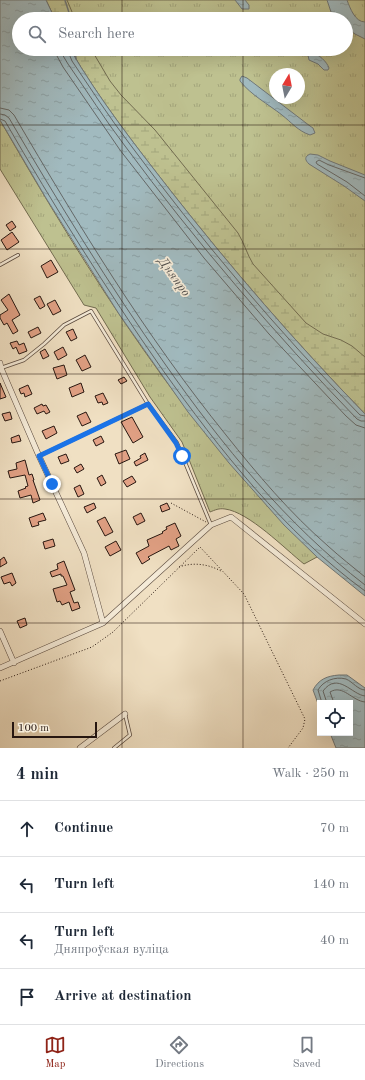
<!DOCTYPE html>
<html lang="en">
<head>
<meta charset="utf-8">
<style>
  body { margin:0; font-family:"Old Standard TT",serif; background:#f6f6f7; color:#1f2937 }
  .controls { position:absolute; right:12px; bottom:12px; display:grid; overflow:hidden; border-radius:0px; box-shadow:0 4px 16px #0002 }
  .controls button { width:36px; height:36px; display:grid; place-items:center; padding:0; border:0; border-bottom:1px solid #e0e1e3; background:#fff; color:#1f2937; font:20px sans-serif }
  .compass { position:absolute; left:269px; top:68px; width:36px; height:36px; border-radius:50%; background:#fff; box-shadow:0 4px 16px #0002; rotate:10deg }
  .scale { position:absolute; left:12px; bottom:10px; width:85px; box-sizing:border-box; padding-left:4px; border:2px solid #261610; border-top:0; font-size:11px; line-height:14px; white-space:nowrap; color:#261610; -webkit-text-stroke:3px #f5ebd8; paint-order:stroke }
  .stop { position:absolute; width:12px; height:12px; margin:-9px; border:3px solid #1a73e8; border-radius:50%; background:#fff }
  .stop.end { background:#1a73e8; border-color:#fff; box-shadow:0 1px 4px #0008 }
  .list { margin:0; padding:0; list-style:none }
  h2 { display:flex; justify-content:space-between; align-items:center; height:52px; margin:0; padding:0 16px; font-size:17px }
  h2 small { font-size:13px; font-weight:400; color:#747a83 }
  .list li { display:grid; grid-template-columns:26px 1fr auto; gap:12px; align-items:center; box-sizing:border-box; height:56px; padding:0 16px; border-top:1px solid #e0e1e3 }
  .list b { display:block; font-size:15px; white-space:nowrap }
  .list p { margin:0; font-size:13px; white-space:nowrap; color:#747a83 }
  .list em { font-size:13px; font-style:normal; color:#747a83 }
  .icon { flex:none; width:22px; height:22px; fill:none; stroke:currentColor; stroke-width:2; stroke-linecap:round; stroke-linejoin:round }
  .map { position:relative; flex:none; width:365px; height:748px; overflow:hidden }
  .search { position:absolute; background:#fff; box-shadow:0 4px 16px #0002; left:12px; right:12px; top:12px; height:44px; display:flex; align-items:center; gap:10px; box-sizing:border-box; padding:0 14px; border-radius:22px; color:#747a83; font-size:15px }
  .sheet { height:276px; background:#fff }
  nav { display:flex; justify-content:space-around; align-items:center; box-sizing:border-box; height:56px; border-top:1px solid #e0e1e3; background:#fff; font-size:11px; color:#747a83 }
  nav a { display:grid; justify-items:center; gap:2px }
  nav .on { color:#8f2418 }
  .map>svg:first-child { display:block }
  .grass { fill:url(#grass-tufts); stroke:#726c50; fill-rule:evenodd }
  .wetland { fill:url(#wetland-marsh); stroke:#726c50 }
  .water { fill:url(#water-ripples); stroke:#707879 }
  .lines { fill:none; stroke-linecap:round; stroke-linejoin:round }
  .shore { stroke:#646868; stroke-width:1 }
  .stream { stroke:#707879; stroke-width:1.5 }
  .building { fill:#e2a185; stroke:#261610 }
  .service-casing { stroke:#58483d; stroke-width:4 }
  .minor-casing { stroke:#58483d; stroke-width:6 }
  .path { stroke:#261610; stroke-width:1; stroke-dasharray:1 2; stroke-linecap:butt }
  .service { stroke:#f5ebd8; stroke-width:2.5 }
  .minor { stroke:#f5ebd8; stroke-width:5 }
  .route { stroke:#1a73e8; stroke-width:5 }
  .grid { fill:none; stroke:#261610; stroke-width:1; stroke-opacity:0.55 }
  .labels { text-anchor:middle; dominant-baseline:central; stroke-width:3.5; stroke-linejoin:round; paint-order:stroke }
  .water-label { font-size:13px; font-style:italic; fill:#514f4d; stroke:#f5ebd8 }
</style>
</head>
<body>
<div class="map">
<svg width="365" height="748" viewBox="0 0 365 748">
  <defs>
    <pattern id="grass-tufts" width="24" height="20" patternUnits="userSpaceOnUse"><rect width="24" height="20" fill="#bec190"/><path d="M3 7l-1-3M5 7V3M7 7l1-3M15 17l-1-3M17 17v-4M19 17l1-3" fill="none" stroke="#a3a57b"/></pattern>
    <pattern id="wetland-marsh" width="20" height="14" patternUnits="userSpaceOnUse"><rect width="20" height="14" fill="#bec190"/><path d="M1 5h8M5 5V1M11 12h8M15 12V8" fill="none" stroke="#a3a57b"/></pattern>
    <pattern id="water-ripples" width="26" height="14" patternUnits="userSpaceOnUse"><rect width="26" height="14" fill="#a1babf"/><path d="M2 4q2-2 4 0t4 0M15 11q2-2 4 0t4 0" fill="none" stroke="#8a9fa3"/></pattern>
  </defs>
  <rect width="100%" height="100%" fill="#f0e0c3"/>
  <filter id="stains"><feTurbulence type="fractalNoise" baseFrequency=".005" numOctaves="4"/><feColorMatrix values="0 0 0 0 .2 0 0 0 0 .09 0 0 0 0 .02 0 0 0 .5 -.17"/></filter>
  <radialGradient id="worn" r=".72"><stop offset=".6" stop-color="#630" stop-opacity="0"/><stop offset="1" stop-color="#630" stop-opacity=".3"/></radialGradient>
  <!-- grass -->
  <path class="grass" d="M46,0H365V414L280,324L99,94L70,49H346V19H55ZM275,74H299V98H275Z
    M0,120C90,277 187,430 317,557L304,564C285,549 249,512 225,509C219,508 215,510 210,512L182,442L150,397L96,308L84,305L0,169Z"/>
  <!-- wetland -->
  <path class="wetland" d="M46,0H67L75,19H55Z
    M70,49H91L110,81L121,95L155,130L238,233C244,243 247,254 253,264L306,323L323,334L341,340L352,346L365,357V414C296,343 231,268 170,190C135,145 99,99 70,49Z"/>
  <!-- water -->
  <path class="water" d="M0,0H46L55,19H19V49H70C99,99 135,145 170,190C231,268 296,343 365,414V596L317,557L284,525L229,463L188,412L119,314L46,198L0,120Z
    M235,0H245L249,5V9H242Z
    M327,0H347C350,8 355,22 365,22V39L355,34L346,28V19H335L331,12Z
    M312,53C319,54 327,62 329,68L328,70H324L318,64L309,60L308,55Z
    M242,76L247,78L310,126L313,128L315,133L310,135C298,131 291,122 282,115C268,104 251,95 240,81V79Z
    M310,154L318,155L330,161L365,175V201L344,186L309,164C305,160 304,157 310,154Z
    M339,675H347L365,688V748H336L330,733H350V703H320V709L313,690C319,679 327,676 339,675Z"/>
  <g class="lines">
    <!-- shore -->
    <path class="shore" d="M56,49L57,56L63,67L120,150L204,258L269,334L346,416L356,425L365,428
      M62,49V54L68,64C87,91 105,120 125,146C196,242 274,333 357,419L361,421H365
      M67,49L72,61C91,89 109,117 129,143C200,239 277,330 360,415L365,416
      M0,108L9,110L14,115C79,226 145,335 226,435C257,474 290,513 328,546C340,557 353,567 365,577
      M0,114L5,115L9,118C58,202 109,285 165,364C222,445 286,524 365,585
      M0,119L5,121C54,206 106,289 162,369C220,450 284,532 365,591
      M365,178L329,165L319,160L316,162L317,164L347,182L365,196
      M322,703L318,690C323,681 335,676 346,679C353,682 358,690 365,690
      M327,703L323,691C338,671 352,695 365,696
      M334,703L330,692C343,684 352,701 365,702"/>
    <!-- stream -->
    <path class="stream" d="M65,0L71,19
      M75,49L76,59"/>
  </g>
  <!-- building -->
  <path class="building" d="M12,221L16,227L10,231L6,225Z
    M12,232L19,242L7,250L1,240Z
    M51,260L58,272L47,278L41,266Z
    M9,294L20,315L12,320L18,331L13,334L7,323L4,325L0,318V315L8,310L1,300Z
    M40,296L45,306L40,309L34,299Z
    M55,300L61,311L53,315L47,304Z
    M38,327L41,333L31,338L28,332Z
    M73,329L77,338L71,341L66,332Z
    M17,341L19,345L24,343L27,351L19,354L16,347L13,349L10,343Z
    M63,347L67,355L58,360L54,352Z
    M45,349L49,356L43,359L40,352Z
    M85,355L91,367L82,371L76,360Z
    M64,365L67,375L57,379L53,368Z
    M124,377L127,381L121,384L118,380Z
    M0,383L6,397L0,399Z
    M81,383L84,392L72,397L69,388Z
    M28,385L32,394L25,397L24,393L21,394L19,389Z
    M103,393L108,403L103,405L102,402L98,403L95,396Z
    M42,404L43,406L46,405L50,412L46,414L44,411L37,414L34,408Z
    M10,412L12,419L5,421L2,414Z
    M86,412L91,422L82,426L77,416Z
    M132,417L143,437L133,443L121,422Z
    M54,426L57,433L46,439L42,431Z
    M19,435L21,441L12,443L11,438Z
    M101,436L104,442L96,446L93,440Z
    M126,450L130,459L119,464L115,454Z
    M145,453L148,460L136,466L134,462L141,458L140,456Z
    M66,454L69,461L61,464L58,457Z
    M25,460L29,475L32,474L34,480H33L40,500L33,503L31,495L20,498L18,491L26,488L25,487L28,486L25,475L10,478L8,471L17,469L16,463Z
    M81,464L84,469L77,473L74,468Z
    M102,475L106,483L101,486L97,478Z
    M132,476L136,482L127,487L123,481Z
    M80,485L84,494L78,497L74,488Z
    M94,503L96,508L87,513L84,507Z
    M167,503L170,509L162,512L160,506Z
    M43,513L46,520L38,522L39,525L32,527L29,518Z
    M141,513L145,521L137,525L133,517Z
    M105,517L113,532L105,536L97,521Z
    M175,523L181,536L176,539L179,546L171,550L169,546L148,557L150,559L142,564L136,553L149,546L147,540L163,533L162,532L167,529L166,527Z
    M53,539L55,546L45,549L43,542Z
    M116,541L121,550L110,556L105,547Z
    M4,557L7,563L0,567V560Z
    M64,561L75,590L70,592L74,603L78,602L80,608L72,611L69,602L62,605L60,601L57,602L53,589L67,585L63,576H61V574L52,577L50,572L58,569L57,564Z
    M12,573L16,583L12,586L10,582L4,584L1,577Z
    M25,618L27,625L20,628L17,621Z"/>
  <g class="lines">
    <!-- service casing -->
    <g class="service-casing">
      <path id="service" d="M0,265L18,255
        M1,368L24,360L44,344L64,325L91,311L148,404L39,456
        M148,404L177,443L211,525
        M114,748L130,735L125,714"/>
    </g>
    <!-- minor casing -->
    <g class="minor-casing">
      <path id="minor" d="M0,363L1,368L39,456L84,553L103,623
        M0,631L14,663
        M0,668L103,623L211,525L231,517L365,624
        M80,748L125,714"/>
    </g>
    <!-- path -->
    <path class="path" d="M171,503L206,522
      M179,567C193,562 208,564 221,571
      M0,681L92,647L113,632L200,547L244,594L305,719L303,728L288,748"/>
    <!-- service -->
    <use href="#service" class="service"/>
    <!-- minor -->
    <use href="#minor" class="minor"/>
  </g>
  <g class="lines">
    <!-- route -->
    <path class="route" d="M52,484L39,456L148,404L176,443L182,456"/>
  </g>
  <!-- grid -->
  <path class="grid" d="M122,0V19M243,0V19M122,49V748M243,49V748M0,125H365M0,249H365M0,374H365M0,499H365M0,623H365"/>
  <g class="labels">
    <!-- water labels -->
    <g class="water-label">
      <text transform="translate(174 277) rotate(54)">Дняпро</text>
    </g>
  </g>
  <rect width="100%" height="100%" filter="url(#stains)"/>
  <rect width="100%" height="100%" fill="url(#worn)"/>
</svg>
<div class="controls">
<button><svg class="icon" aria-label="locate" viewBox="0 0 24 24"><circle cx="12" cy="12" r="6"/><path d="M12 2v4M12 18v4M2 12h4M18 12h4"/></svg></button>
</div>
<svg class="compass" viewBox="-18 -18 36 36"><path d="M0-13l5 13h-10z" fill="#e53935"/><path d="M0 13l5-13h-10z" fill="#747a83"/></svg>
<div class="scale">100 m</div>
<div class="stop" style="left:182px;top:456px"></div>
<div class="stop end" style="left:52px;top:484px"></div>
<div class="search"><svg class="icon" aria-label="search" viewBox="0 0 24 24"><circle cx="10" cy="10" r="6"/><path d="M15 15l6 6"/></svg>Search here</div>
</div>
<section class="sheet">
<h2>4 min<small>Walk · 250 m</small></h2>
<ul class="list">
<li><svg class="icon" aria-label="ahead" viewBox="0 0 24 24"><path d="M12 20V5M6 11l6-6 6 6"/></svg><div><b>Continue</b></div><em>70 m</em></li>
<li><svg class="icon" aria-label="left" viewBox="0 0 24 24"><path d="M17 20v-9H6M10 6l-5 5 5 5"/></svg><div><b>Turn left</b></div><em>140 m</em></li>
<li><svg class="icon" aria-label="left" viewBox="0 0 24 24"><path d="M17 20v-9H6M10 6l-5 5 5 5"/></svg><div><b>Turn left</b><p>Дняпроўская вуліца</p></div><em>40 m</em></li>
<li><svg class="icon" aria-label="arrive" viewBox="0 0 24 24"><path d="M6 21V4h12l-3 4 3 4H6"/></svg><div><b>Arrive at destination</b></div></li>
</ul>
</section>
<nav>
<a class="on"><svg class="icon" aria-label="map" viewBox="0 0 24 24"><path d="M3 6l6-2 6 2 6-2v14l-6 2-6-2-6 2zM9 4v14M15 6v14"/></svg>Map</a>
<a><svg class="icon" aria-label="directions" viewBox="0 0 24 24"><path d="M12 3l9 9-9 9-9-9zM9 14v-3h6M13 9l2 2-2 2"/></svg>Directions</a>
<a><svg class="icon" aria-label="saved" viewBox="0 0 24 24"><path d="M7 4h10v16l-5-4-5 4z"/></svg>Saved</a>
</nav>
</body>
</html>
